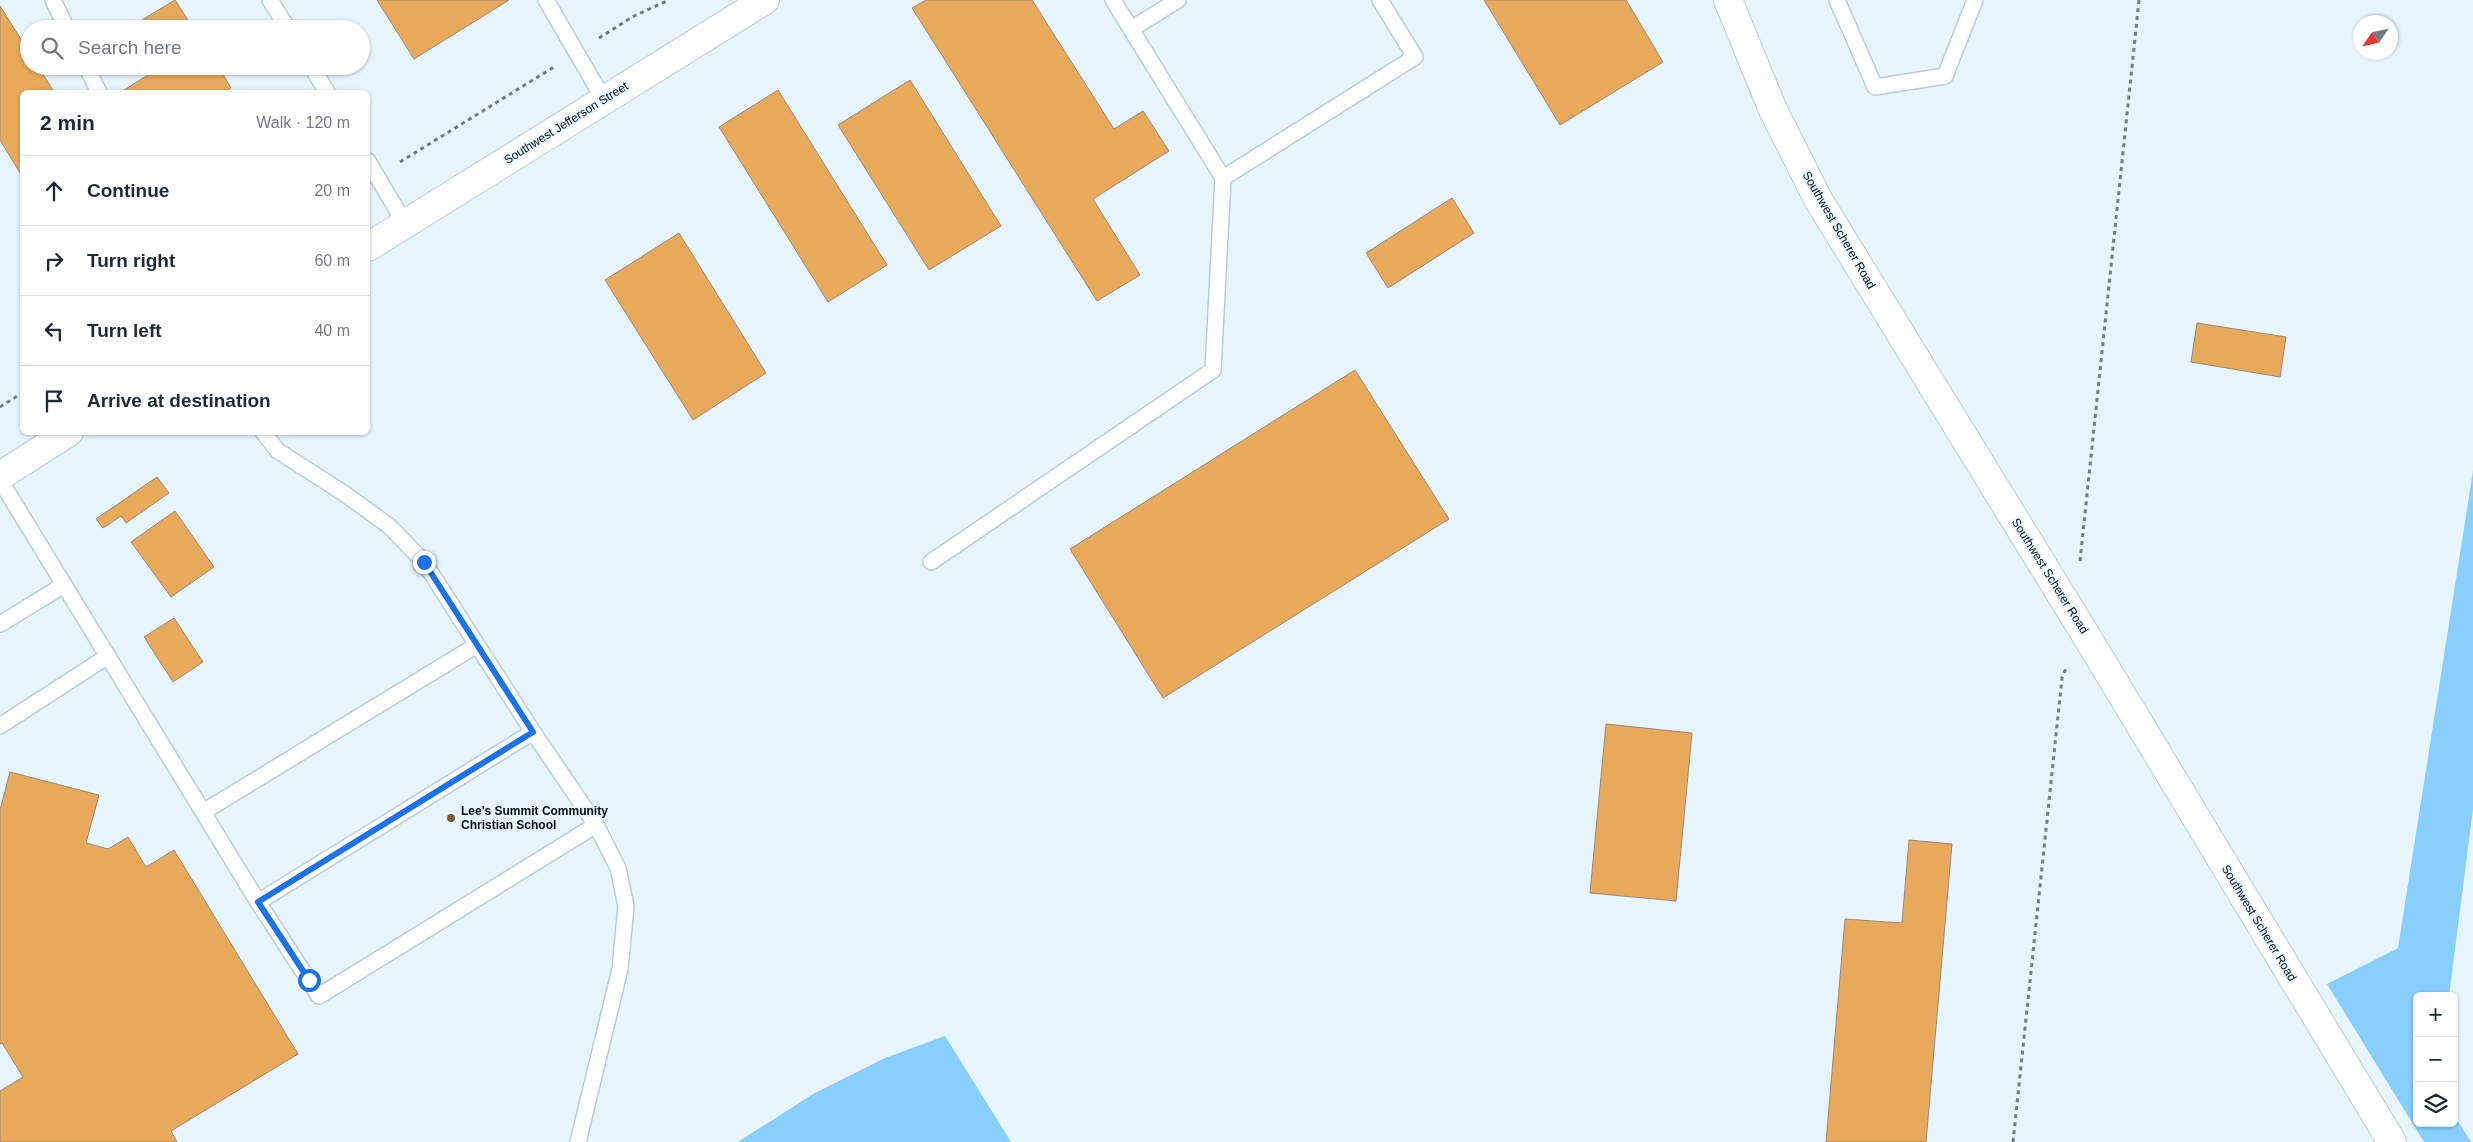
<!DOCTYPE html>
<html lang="en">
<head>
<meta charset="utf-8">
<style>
  body { margin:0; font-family:Arial,sans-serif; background:#f2f2f3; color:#1f2937 }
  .controls { position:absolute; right:15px; bottom:15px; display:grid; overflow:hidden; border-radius:8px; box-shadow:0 1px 4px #0004 }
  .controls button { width:45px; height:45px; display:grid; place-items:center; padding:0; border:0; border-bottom:1px solid #e0e1e3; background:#fff; color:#1f2937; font:25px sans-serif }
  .compass { position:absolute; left:2353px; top:15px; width:45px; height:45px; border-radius:50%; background:#fff; box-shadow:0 1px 4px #0004; rotate:236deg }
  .stop { position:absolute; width:15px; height:15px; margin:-11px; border:4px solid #1a73e8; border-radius:50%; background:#fff }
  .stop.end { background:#1a73e8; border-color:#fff; box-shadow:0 1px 5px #0008 }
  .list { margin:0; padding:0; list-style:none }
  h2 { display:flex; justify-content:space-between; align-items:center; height:65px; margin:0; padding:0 20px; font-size:21px }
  h2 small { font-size:16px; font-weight:400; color:#747a83 }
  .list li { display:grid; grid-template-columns:32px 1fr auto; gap:15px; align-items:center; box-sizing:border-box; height:70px; padding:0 20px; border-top:1px solid #e0e1e3 }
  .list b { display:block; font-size:19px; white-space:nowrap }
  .list em { font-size:16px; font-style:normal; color:#747a83 }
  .icon { flex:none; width:28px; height:28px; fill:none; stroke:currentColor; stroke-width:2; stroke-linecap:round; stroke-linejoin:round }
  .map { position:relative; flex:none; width:2473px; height:1142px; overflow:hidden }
  .search { position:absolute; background:#fff; box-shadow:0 1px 4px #0004; left:20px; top:20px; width:350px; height:55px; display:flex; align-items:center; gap:12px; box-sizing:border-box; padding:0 18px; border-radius:28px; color:#747a83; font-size:19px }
  .panel { position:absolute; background:#fff; box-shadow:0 1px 4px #0004; left:20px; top:90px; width:350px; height:345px; border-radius:8px }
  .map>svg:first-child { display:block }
  .green { fill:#88cffd }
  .building { fill:#e8a95b; stroke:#9a8a78 }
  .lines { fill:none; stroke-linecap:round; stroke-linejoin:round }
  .lane-casing { stroke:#b7cddc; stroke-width:18 }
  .secondary-casing { stroke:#b7cddc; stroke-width:30 }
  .path { stroke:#737d84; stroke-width:3; stroke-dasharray:4 4; stroke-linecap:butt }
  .lane { stroke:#fff; stroke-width:15 }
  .secondary { stroke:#fff; stroke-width:28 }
  .route { stroke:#1a73e8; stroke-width:6 }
  .poi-dot { fill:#7b5931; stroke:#e7f5fe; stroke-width:2 }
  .labels { text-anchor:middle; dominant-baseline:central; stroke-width:4; stroke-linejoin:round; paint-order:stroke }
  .street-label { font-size:12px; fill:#060d12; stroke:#e7f5fe }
  .poi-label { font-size:12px; font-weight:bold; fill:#060d12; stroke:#e7f5fe; text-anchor:start }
</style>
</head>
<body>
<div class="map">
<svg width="2473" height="1142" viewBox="0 0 2473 1142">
  <rect width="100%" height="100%" fill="#e7f5fe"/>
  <!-- green -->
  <path class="green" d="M2473,471V809L2449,996H2417V1123H2454V1115L2471,1142H2424L2327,984L2398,948Z
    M945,1036L1011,1142H738L813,1094L885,1058Z"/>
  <!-- building -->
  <path class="building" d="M175,0L194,29H148L142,20Z
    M377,0H509L414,59Z
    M926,0H1032L1114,129L1143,111L1169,151L1093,199L1140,275L1097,301L912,8Z
    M1484,0H1626L1663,62L1560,125Z
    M0,6L29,52V66H38L54,92H22V176L0,140Z
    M162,66H218L231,88L224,92H121Z
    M910,80L1001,226L929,270L838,125Z
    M778,90L887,265L828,302L719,127Z
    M1452,198L1474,233L1388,288L1366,253Z
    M679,233L766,373L693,420L605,280Z
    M2197,323L2286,337L2280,377L2191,362Z
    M1355,370L1449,519L1163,698L1070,549Z
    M157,477L169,493L126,523L121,516L103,528L96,519Z
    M175,511L214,567L171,597L131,542Z
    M174,618L203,662L173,682L144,637Z
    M1606,724L1692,733L1676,901L1590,893Z
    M10,772L99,795L86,843L108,849L128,837L146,867L174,850L298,1054L171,1131L177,1142H0V1091L23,1077L2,1043L0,1044V810Z
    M1909,840L1952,844L1926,1142H1826L1845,919L1902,923Z"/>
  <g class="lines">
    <!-- lane casing -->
    <g class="lane-casing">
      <path id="lane" d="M53,0L67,29
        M270,0L288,29
        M546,0L604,100
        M1837,0L1875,87L1945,76L1975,0
        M1131,29L1178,0
        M86,66L99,92
        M311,66L327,92
        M368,161L405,224
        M1223,178L1415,57L1380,0
        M0,480L258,902L319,996L596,825L533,732
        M931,562L1213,370L1223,178L1113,0
        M0,624L64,585
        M0,726L108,656
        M203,812L477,645
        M258,902L533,732L424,562L389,526L345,494L278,451L263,432
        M578,1142L620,969L626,906L618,868L596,825"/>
    </g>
    <!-- secondary casing -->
    <g class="secondary-casing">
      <path id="secondary" d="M1728,0L1773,110L1819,201L2087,637L2392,1142
        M368,247L765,0
        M0,476L69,432"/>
    </g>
    <!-- path -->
    <path class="path" d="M599,38L634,16L669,0
      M400,162L554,67
      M0,407L22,393
      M2080,561L2139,0
      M2013,1142L2062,678L2066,668"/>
    <!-- lane -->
    <use href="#lane" class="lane"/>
    <!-- secondary -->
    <use href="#secondary" class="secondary"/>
  </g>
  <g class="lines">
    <!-- route -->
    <path class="route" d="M309,980L258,902L533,732L424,562"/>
  </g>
  <!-- markers -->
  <circle class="poi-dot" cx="451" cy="818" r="5"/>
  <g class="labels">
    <!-- street labels -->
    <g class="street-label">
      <text transform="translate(566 123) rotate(-32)">Southwest Jefferson Street</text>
      <text transform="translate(1839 230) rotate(60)">Southwest Scherer Road</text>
      <text transform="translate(2050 576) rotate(58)">Southwest Scherer Road</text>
      <text transform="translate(2259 923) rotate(59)">Southwest Scherer Road</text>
    </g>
    <!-- poi labels -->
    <g class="poi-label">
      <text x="461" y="811">Lee's Summit Community<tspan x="461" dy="14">Christian School</tspan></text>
    </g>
  </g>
</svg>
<div class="controls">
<button>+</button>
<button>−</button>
<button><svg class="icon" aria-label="layers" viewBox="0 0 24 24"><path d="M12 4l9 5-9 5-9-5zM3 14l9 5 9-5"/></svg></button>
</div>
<svg class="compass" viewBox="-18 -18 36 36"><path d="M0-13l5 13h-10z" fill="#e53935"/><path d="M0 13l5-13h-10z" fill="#747a83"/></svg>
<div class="stop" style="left:309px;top:980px"></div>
<div class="stop end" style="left:424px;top:562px"></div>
<div class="search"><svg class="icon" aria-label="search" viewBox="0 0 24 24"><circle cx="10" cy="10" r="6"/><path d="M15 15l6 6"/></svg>Search here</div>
<section class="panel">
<h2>2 min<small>Walk · 120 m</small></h2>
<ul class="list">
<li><svg class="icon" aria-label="ahead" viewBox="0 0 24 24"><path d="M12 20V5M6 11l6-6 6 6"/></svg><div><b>Continue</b></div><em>20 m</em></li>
<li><svg class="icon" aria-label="right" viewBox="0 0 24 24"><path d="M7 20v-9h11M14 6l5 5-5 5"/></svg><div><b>Turn right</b></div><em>60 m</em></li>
<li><svg class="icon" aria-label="left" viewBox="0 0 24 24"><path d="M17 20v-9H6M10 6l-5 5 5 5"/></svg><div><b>Turn left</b></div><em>40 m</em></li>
<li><svg class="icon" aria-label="arrive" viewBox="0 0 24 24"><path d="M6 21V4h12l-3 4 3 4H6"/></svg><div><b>Arrive at destination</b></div></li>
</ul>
</section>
</div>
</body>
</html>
